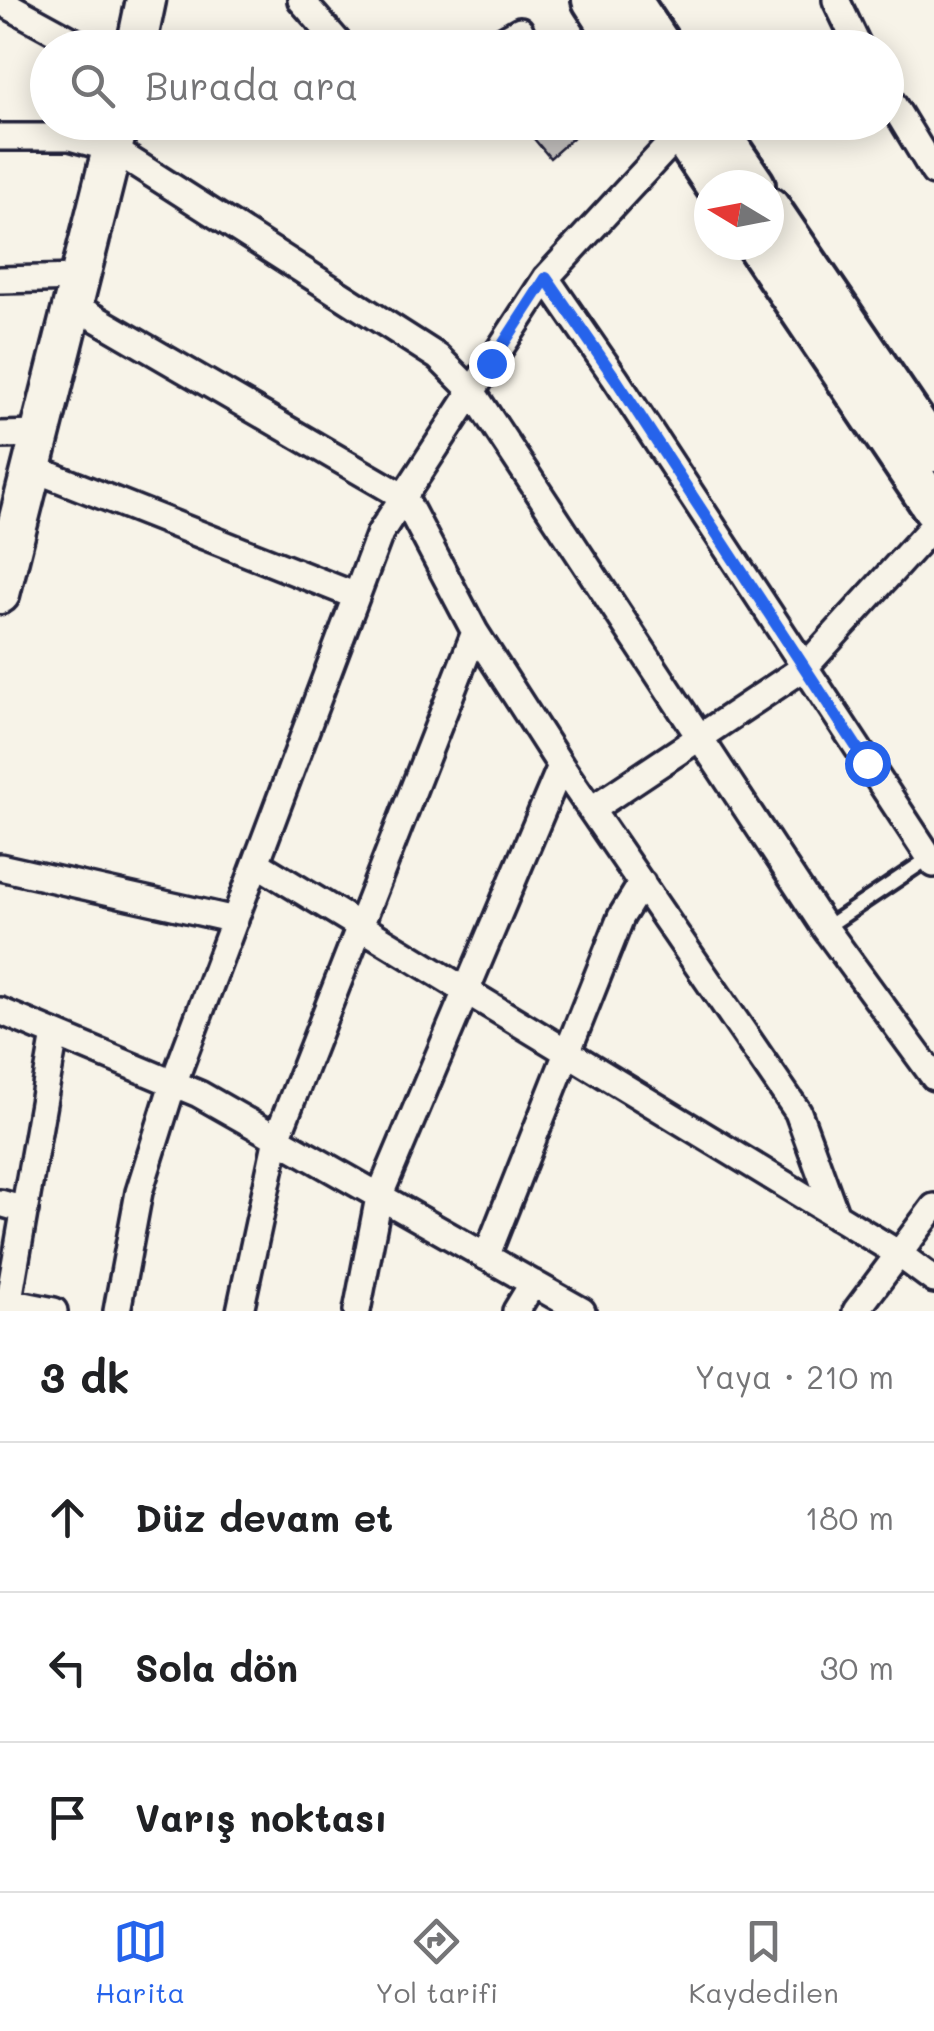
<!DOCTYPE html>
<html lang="tr">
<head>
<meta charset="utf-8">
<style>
  body { margin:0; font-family:Mali,sans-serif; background:#f2f2f2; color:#202124 }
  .compass { position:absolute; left:694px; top:170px; width:90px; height:90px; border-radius:50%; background:#fff; box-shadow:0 5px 25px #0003; rotate:280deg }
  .stop { position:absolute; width:30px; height:30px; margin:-22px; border:8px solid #2563eb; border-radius:50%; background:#fff }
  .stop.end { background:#2563eb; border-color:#fff; box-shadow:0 2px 10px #0008 }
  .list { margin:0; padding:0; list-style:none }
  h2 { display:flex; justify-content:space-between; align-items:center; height:130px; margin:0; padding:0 40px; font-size:42px }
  h2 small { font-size:32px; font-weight:400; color:#757577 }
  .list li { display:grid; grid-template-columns:65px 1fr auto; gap:30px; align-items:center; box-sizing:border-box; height:150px; padding:0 40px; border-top:2px solid #e0e0e0 }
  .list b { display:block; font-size:38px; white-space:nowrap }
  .list em { font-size:32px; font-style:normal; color:#757577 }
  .icon { flex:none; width:55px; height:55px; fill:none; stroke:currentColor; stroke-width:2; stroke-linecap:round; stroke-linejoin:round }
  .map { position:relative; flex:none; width:934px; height:1311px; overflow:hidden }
  .search { position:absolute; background:#fff; box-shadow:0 5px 25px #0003; left:30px; right:30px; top:30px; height:110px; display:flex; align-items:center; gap:25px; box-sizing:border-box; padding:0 35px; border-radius:55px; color:#757577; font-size:38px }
  .sheet { height:580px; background:#fff }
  nav { display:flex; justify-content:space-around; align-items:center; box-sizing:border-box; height:140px; border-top:2px solid #e0e0e0; background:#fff; font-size:28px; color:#757577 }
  nav a { display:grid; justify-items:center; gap:5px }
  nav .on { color:#2563eb }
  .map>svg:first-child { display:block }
  .building { fill:#c2bfbd; stroke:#22223b; stroke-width:2.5 }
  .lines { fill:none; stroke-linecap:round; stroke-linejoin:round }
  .service-casing { stroke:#22223b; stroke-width:20 }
  .minor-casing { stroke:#22223b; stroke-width:32 }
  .secondary-casing { stroke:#22223b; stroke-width:45 }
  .primary-casing { stroke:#22223b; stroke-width:48 }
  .service { stroke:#f7f3e8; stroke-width:12 }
  .minor { stroke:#f7f3e8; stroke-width:25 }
  .secondary { stroke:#f7f3e8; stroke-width:38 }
  .primary { stroke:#f7f3e8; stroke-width:40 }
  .route { stroke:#2563eb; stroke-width:12 }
</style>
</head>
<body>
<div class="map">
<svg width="934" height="1311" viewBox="0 0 934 1311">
  <rect width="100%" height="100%" fill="#f7f3e8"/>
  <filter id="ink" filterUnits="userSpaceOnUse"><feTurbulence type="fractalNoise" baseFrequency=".01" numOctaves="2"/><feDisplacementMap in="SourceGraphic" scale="20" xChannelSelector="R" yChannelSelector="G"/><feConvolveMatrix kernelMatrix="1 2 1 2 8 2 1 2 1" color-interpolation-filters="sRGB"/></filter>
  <g filter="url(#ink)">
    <!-- building -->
    <path class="building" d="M520,122H591L550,158Z"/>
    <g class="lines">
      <!-- service casing -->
      <g class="service-casing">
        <path id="service" d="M825,928L932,856"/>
      </g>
      <!-- minor casing -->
      <g class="minor-casing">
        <path id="minor" d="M301,0L343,48
          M836,0L859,48
          M0,1L86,48
          M489,48L520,30
          M886,93L934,172
          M0,137H70L113,149L438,357L472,391L825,928L934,1077
          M546,278L615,378L934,864
          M0,280L80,278
          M73,305L404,497L475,632L561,766L798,1112L836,1216
          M0,435L40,434
          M32,468L356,596
          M592,809L805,667L934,525
          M256,863L899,1254L934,1280
          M0,867L235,920
          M0,1011L199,1094L582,1311
          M0,1203L25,1210
          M486,1257L621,917L642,883
          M9,1302L54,1311
          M7,1311L55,1034
          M117,1311L139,1192L173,1084L380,533L546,278L680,133
          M240,1311L277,1138L475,632
          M357,1311L379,1197L561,766
          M516,1311L533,1283
          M856,1311L934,1207"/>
      </g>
      <!-- secondary casing -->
      <g class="secondary-casing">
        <path id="secondary" d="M136,48L146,0
          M0,594L119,122"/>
      </g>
      <!-- primary casing -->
      <g class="primary-casing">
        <path id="primary" d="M593,0L624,48
          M630,0L662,48
          M674,122L716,185
          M711,122L754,185
          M769,208L934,451
          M757,245L934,508"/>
      </g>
      <!-- service -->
      <use href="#service" class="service"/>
      <!-- minor -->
      <use href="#minor" class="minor"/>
      <!-- secondary -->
      <use href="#secondary" class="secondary"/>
      <!-- primary -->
      <use href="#primary" class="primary"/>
    </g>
  </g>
  <g class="lines" filter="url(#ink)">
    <!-- route -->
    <path class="route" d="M491,363L546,278L615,378L867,763"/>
  </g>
</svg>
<svg class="compass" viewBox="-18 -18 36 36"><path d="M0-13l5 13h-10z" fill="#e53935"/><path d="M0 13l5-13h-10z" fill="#757577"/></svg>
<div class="stop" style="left:867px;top:763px"></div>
<div class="stop end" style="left:491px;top:363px"></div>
<div class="search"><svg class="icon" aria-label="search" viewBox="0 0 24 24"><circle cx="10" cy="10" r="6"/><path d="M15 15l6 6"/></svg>Burada ara</div>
</div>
<section class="sheet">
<h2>3 dk<small>Yaya · 210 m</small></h2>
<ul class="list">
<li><svg class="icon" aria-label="ahead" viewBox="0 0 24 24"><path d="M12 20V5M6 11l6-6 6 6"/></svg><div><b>Düz devam et</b></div><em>180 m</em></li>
<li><svg class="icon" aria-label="left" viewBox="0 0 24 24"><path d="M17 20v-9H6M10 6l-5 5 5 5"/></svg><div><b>Sola dön</b></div><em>30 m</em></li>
<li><svg class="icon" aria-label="arrive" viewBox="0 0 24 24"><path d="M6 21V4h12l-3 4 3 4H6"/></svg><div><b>Varış noktası</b></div></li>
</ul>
</section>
<nav>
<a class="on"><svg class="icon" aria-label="map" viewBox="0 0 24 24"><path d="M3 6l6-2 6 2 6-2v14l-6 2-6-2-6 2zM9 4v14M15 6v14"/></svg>Harita</a>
<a><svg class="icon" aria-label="directions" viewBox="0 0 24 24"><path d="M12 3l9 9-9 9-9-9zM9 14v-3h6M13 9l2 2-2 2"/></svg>Yol tarifi</a>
<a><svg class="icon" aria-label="saved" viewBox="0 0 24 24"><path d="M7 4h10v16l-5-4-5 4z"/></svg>Kaydedilen</a>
</nav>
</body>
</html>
